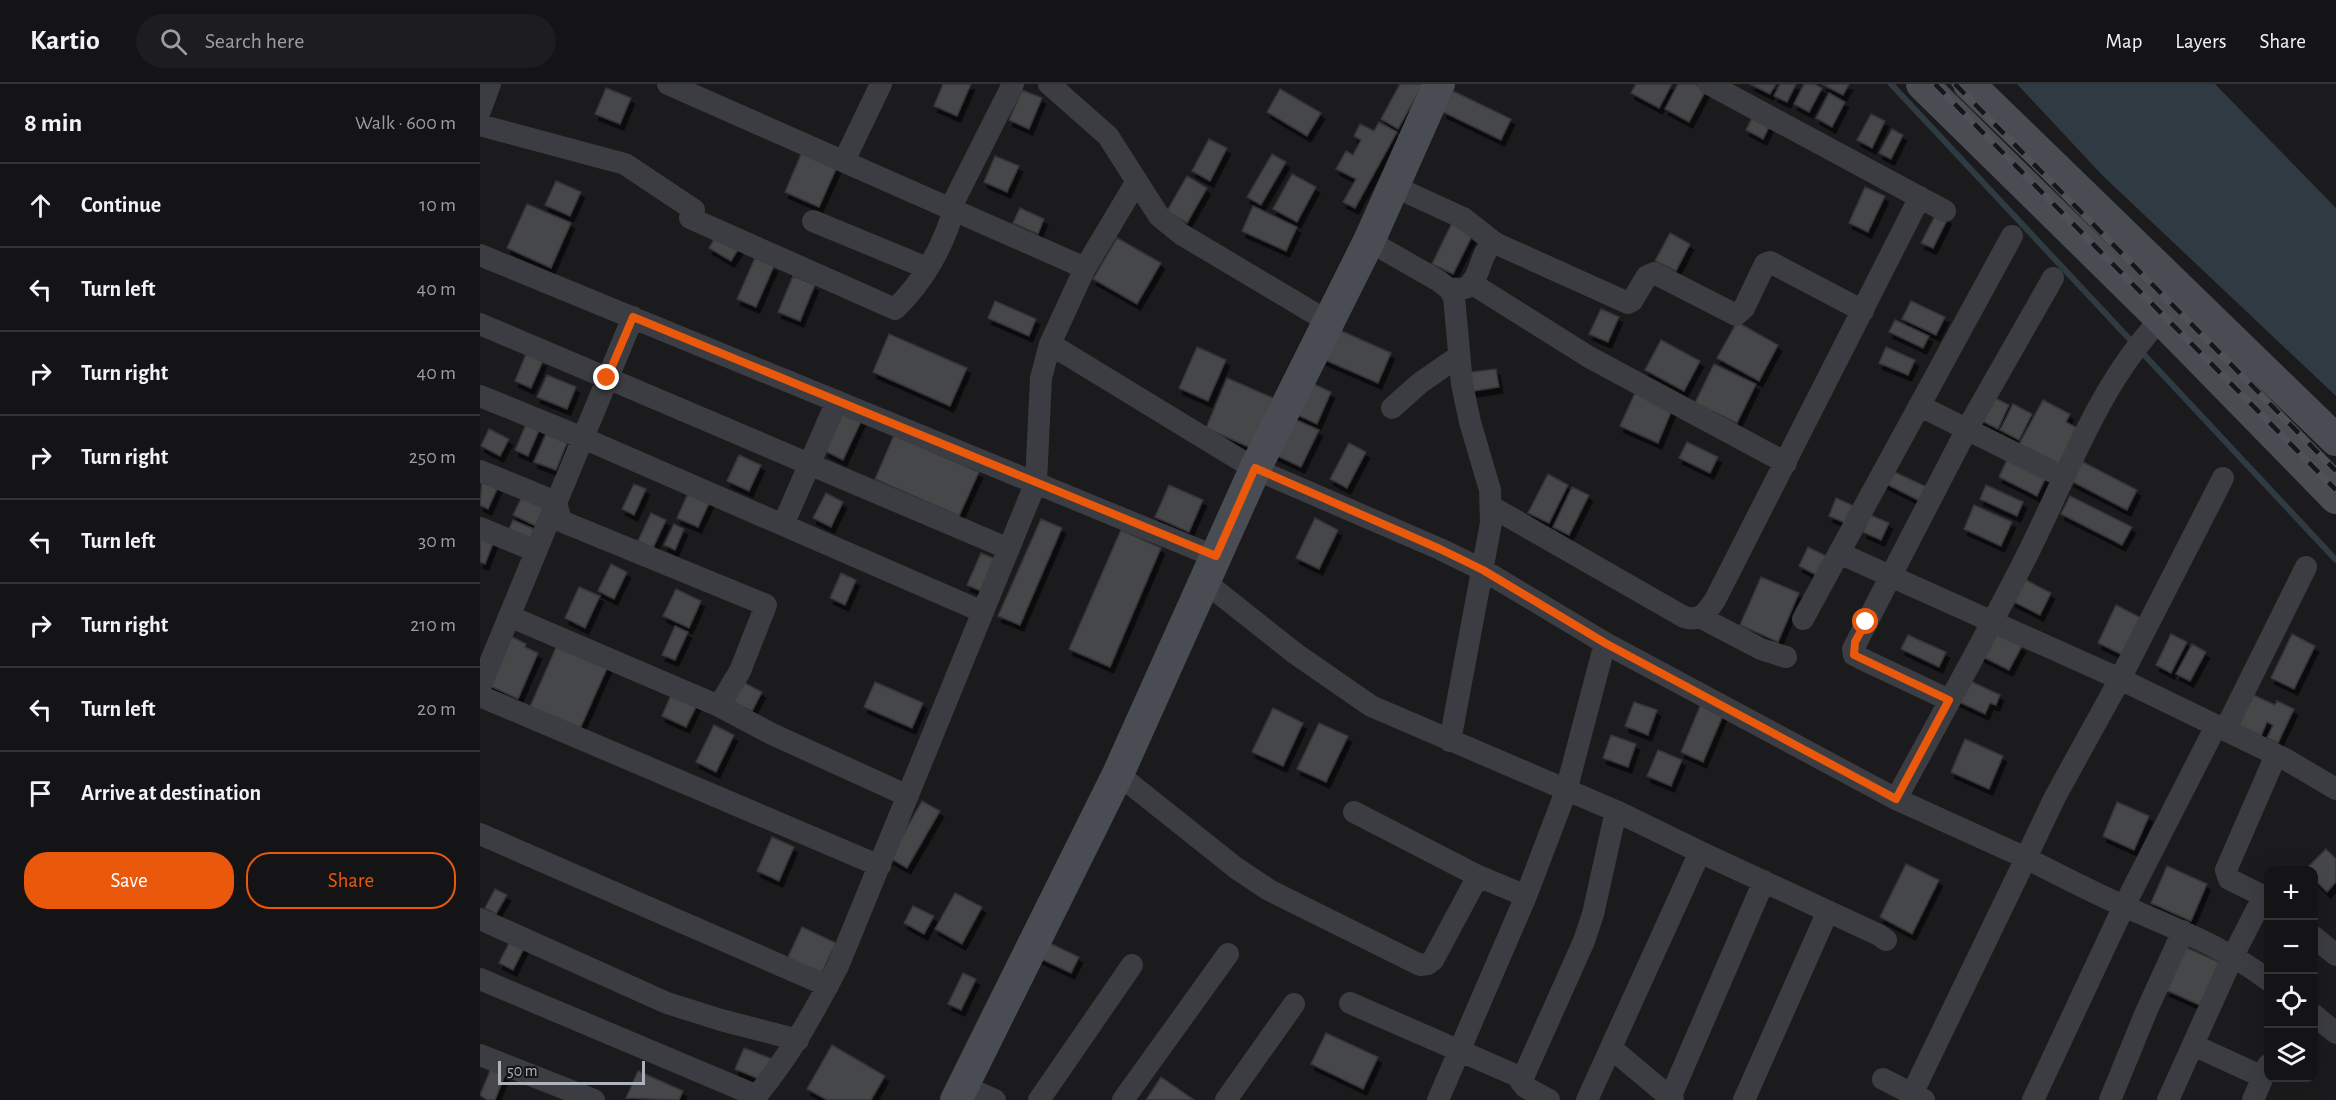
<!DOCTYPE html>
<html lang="en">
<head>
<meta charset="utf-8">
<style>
  body { margin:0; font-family:"Alegreya Sans",sans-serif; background:#1d1d1f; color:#f1f3f6 }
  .controls { position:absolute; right:18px; bottom:18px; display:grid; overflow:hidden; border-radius:12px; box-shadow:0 6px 24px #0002 }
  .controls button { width:54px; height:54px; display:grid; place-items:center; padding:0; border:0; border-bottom:2px solid #333335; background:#141416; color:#f1f3f6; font:30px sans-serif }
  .scale { position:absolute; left:18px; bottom:15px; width:147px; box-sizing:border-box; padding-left:6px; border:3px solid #adb2bd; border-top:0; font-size:16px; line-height:21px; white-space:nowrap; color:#adb2bd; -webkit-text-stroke:4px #161618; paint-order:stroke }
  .stop { position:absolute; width:18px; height:18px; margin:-14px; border:4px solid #ea580c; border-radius:50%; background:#fff }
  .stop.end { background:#ea580c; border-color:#fff; box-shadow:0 2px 6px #0008 }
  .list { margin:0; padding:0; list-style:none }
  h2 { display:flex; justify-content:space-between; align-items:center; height:78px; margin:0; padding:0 24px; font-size:26px }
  h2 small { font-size:20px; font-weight:400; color:#9d9ea1 }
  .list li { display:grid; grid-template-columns:39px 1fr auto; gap:18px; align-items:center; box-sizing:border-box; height:84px; padding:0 24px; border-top:2px solid #333335 }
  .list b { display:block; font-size:22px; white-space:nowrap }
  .list em { font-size:20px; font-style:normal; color:#9d9ea1 }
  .actions { display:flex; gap:12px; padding:18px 24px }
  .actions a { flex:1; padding:14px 0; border:2px solid #ea580c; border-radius:24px; text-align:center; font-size:21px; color:#ea580c }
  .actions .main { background:#ea580c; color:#fff }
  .icon { flex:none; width:33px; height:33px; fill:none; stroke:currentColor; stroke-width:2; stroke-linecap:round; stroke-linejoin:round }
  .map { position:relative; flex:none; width:1856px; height:1016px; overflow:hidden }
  header { display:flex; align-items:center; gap:36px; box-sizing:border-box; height:84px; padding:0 30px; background:#141416; border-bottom:2px solid #333335 }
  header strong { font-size:28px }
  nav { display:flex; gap:33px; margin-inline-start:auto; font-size:21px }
  .search { width:420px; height:54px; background:#1d1d1f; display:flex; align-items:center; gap:15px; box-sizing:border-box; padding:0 21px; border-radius:33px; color:#9d9ea1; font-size:22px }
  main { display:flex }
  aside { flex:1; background:#141416 }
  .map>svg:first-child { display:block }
  .water { fill:#303a42 }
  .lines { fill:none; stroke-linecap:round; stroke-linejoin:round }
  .stream { stroke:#303a42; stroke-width:6 }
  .building { fill:#45464a; stroke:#353539; stroke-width:1.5; filter:url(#shadow) }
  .street { stroke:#3c3d42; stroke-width:22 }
  .secondary { stroke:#4a4c53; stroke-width:32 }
  .rail-casing { stroke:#4f5158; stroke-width:7 }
  .rail { stroke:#161618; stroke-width:4.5; stroke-dasharray:14; stroke-linecap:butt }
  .route { stroke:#ea580c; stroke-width:8 }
</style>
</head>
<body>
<header>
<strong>Kartio</strong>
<div class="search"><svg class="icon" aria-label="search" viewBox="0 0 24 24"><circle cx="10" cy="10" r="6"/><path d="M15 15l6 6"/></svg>Search here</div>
<nav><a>Map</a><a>Layers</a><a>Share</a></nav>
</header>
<main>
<aside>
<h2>8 min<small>Walk · 600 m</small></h2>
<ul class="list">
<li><svg class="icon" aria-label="ahead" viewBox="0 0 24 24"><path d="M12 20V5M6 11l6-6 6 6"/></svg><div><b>Continue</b></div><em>10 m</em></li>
<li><svg class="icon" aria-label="left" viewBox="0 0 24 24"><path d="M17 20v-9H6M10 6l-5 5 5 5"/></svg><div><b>Turn left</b></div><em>40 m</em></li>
<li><svg class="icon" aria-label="right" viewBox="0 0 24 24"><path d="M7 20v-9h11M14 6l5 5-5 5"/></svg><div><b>Turn right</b></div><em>40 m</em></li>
<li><svg class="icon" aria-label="right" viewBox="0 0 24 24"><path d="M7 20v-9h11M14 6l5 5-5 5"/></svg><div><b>Turn right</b></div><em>250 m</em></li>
<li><svg class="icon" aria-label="left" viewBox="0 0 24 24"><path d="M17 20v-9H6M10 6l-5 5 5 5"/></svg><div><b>Turn left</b></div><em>30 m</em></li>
<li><svg class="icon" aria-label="right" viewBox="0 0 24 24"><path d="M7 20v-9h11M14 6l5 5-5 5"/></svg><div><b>Turn right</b></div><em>210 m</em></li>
<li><svg class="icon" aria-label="left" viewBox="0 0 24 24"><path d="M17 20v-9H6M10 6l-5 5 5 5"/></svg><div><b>Turn left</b></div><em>20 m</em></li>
<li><svg class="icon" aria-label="arrive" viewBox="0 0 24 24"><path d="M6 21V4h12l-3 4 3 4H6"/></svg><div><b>Arrive at destination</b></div></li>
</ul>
<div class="actions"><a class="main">Save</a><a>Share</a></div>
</aside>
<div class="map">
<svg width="1856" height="1016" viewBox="0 0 1856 1016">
  <defs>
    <filter id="shadow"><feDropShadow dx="3.5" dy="6" stdDeviation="0" flood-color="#0009"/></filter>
  </defs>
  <rect width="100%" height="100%" fill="#1b1b1d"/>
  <!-- water -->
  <path class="water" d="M1537,0H1735L1856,124V312L1622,91Z"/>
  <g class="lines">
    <!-- stream -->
    <path class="stream" d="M1411,0L1856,476"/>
  </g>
  <!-- building -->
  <path class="building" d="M463,0H491L477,32L454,22Z
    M920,0H943L918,45L901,35Z
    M1156,0H1192L1179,24L1151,9Z
    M1198,0H1216L1226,6L1209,38L1185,25Z
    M1270,0H1296L1290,10Z
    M1300,0H1316L1307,18L1294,12Z
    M1324,0H1334L1342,4L1329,28L1314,20Z
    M1342,0H1369L1363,11Z
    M126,4L151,14L140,40L115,30Z
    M800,5L841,29L827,52L787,28Z
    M542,6L562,14L549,45L529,36Z
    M973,7L1031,35L1021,56L963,28Z
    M1349,9L1365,18L1352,43L1336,34Z
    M1274,30L1291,39L1283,55L1266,46Z
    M1391,30L1405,37L1392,64L1377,56Z
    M899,38L917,48L875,124L863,118L876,95L856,85L866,67L873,71L881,56L874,52L880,40L894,47Z
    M1412,45L1423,51L1411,75L1399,69Z
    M729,55L747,64L730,97L712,87Z
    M322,68L357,83L339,123L305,108Z
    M792,70L806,78L781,121L767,113Z
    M515,72L539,82L527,108L504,98Z
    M812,90L836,103L817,138L793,125Z
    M707,92L727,104L707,139L687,127Z
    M76,97L101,108L90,132L65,121Z
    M1385,103L1405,112L1388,148L1369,139Z
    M47,120L91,139L71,184L27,164Z
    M773,122L817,143L806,167L762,147Z
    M540,124L564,135L558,150L533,139Z
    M1457,128L1468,134L1453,164L1441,159Z
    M972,139L993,150L973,190L952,180Z
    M1190,149L1210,160L1196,187L1175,177Z
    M236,152L259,164L251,177L229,164Z
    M637,154L681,179L657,220L613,195Z
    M275,174L294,182L276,223L257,215Z
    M313,192L335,201L320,237L298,228Z
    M515,217L556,235L549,252L508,234Z
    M1431,217L1465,233L1456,251L1422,235Z
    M1121,225L1139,233L1128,258L1109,250Z
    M1415,236L1449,252L1443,264L1409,248Z
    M1257,238L1298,261L1279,297L1237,274Z
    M857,245L911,269L898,299L843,275Z
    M409,250L487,284L470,322L393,288Z
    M1181,256L1220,277L1204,307L1165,286Z
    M717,263L746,276L728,317L699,304Z
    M1406,263L1435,276L1428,291L1399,279Z
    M46,270L63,277L51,304L35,297Z
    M1234,280L1276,300L1257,339L1215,319Z
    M1016,285L1019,303L988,308L985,289Z
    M67,291L96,303L87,325L57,313Z
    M747,294L793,314L771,364L726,344Z
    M827,297L851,308L837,340L813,329Z
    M1155,309L1192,326L1178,359L1140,342Z
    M1511,312L1529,321L1518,345L1500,336Z
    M1563,316L1590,330L1586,338L1601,346L1579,386L1537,364Z
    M1533,320L1552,330L1539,356L1520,346Z
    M364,325L383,333L363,376L345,367Z
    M810,333L839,346L821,383L793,370Z
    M47,338L60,344L48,372L35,366Z
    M9,345L29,355L20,372L1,362Z
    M66,350L87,359L76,386L54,378Z
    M414,351L499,388L479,432L395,395Z
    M1207,358L1238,373L1230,389L1199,374Z
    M869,359L886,368L867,404L850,395Z
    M259,371L281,381L269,407L247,397Z
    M1528,374L1566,393L1557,412L1519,393Z
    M1601,377L1657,406L1647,426L1591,397Z
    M1408,385L1449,404L1442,418L1402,398Z
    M1068,390L1088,401L1069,439L1048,429Z
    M2,396L18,403L8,425L0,421Z
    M154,400L166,405L154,431L142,425Z
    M689,401L723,416L709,448L675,433Z
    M1506,401L1543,418L1537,432L1500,415Z
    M1092,403L1109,411L1089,451L1073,443Z
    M210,405L231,415L218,443L197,434Z
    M346,409L363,418L351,443L333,434Z
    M43,411L65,421L56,442L33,431Z
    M1590,412L1652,443L1642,461L1581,430Z
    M1356,414L1376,423L1368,440L1349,432Z
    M1494,421L1532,438L1521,462L1484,445Z
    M171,429L186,436L173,464L158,457Z
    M1390,431L1409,439L1401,456L1383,448Z
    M835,434L858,446L839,485L816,474Z
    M561,435L582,444L540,541L518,532Z
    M33,436L54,445L48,460L26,452Z
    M194,440L204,445L195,466L184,461Z
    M641,446L681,464L630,583L589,565Z
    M0,453L14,457L5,480L0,478Z
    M1328,463L1348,473L1338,492L1319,482Z
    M501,469L515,475L501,507L487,501Z
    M131,480L147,488L134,515L118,507Z
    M361,489L376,496L365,521L350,514Z
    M1281,493L1319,509L1298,558L1260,541Z
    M1544,495L1571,509L1560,531L1532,517Z
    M99,503L120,512L105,544L85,534Z
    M196,505L221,517L209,544L183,532Z
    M1636,521L1663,535L1645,572L1618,559Z
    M195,542L208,548L195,576L182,571Z
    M1511,547L1542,562L1529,586L1499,571Z
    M1691,550L1707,558L1691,589L1676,581Z
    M1812,550L1835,562L1814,605L1791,594Z
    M1428,551L1466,568L1459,583L1421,565Z
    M30,552L46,560L45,563L58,569L38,615L8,601Z
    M78,559L128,582L99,647L49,625Z
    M1712,560L1726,568L1710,597L1696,590Z
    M259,596L282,608L272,627L249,616Z
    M1488,596L1520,611L1516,621L1510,619L1505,630L1475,616Z
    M395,598L443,619L432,644L384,623Z
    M193,606L219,617L206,643L182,632Z
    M1771,610L1795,621L1797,617L1814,625L1798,659L1787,654L1793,641L1787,638L1781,652L1756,640Z
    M1154,618L1177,626L1168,651L1145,642Z
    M1221,620L1244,629L1223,678L1201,668Z
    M793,624L823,639L803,682L772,668Z
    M839,639L868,652L846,698L817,685Z
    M234,641L254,651L236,688L216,678Z
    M1131,651L1156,660L1148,683L1123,674Z
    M1485,655L1523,672L1509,705L1471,688Z
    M1178,666L1202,676L1191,702L1167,692Z
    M442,717L460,727L427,784L410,774Z
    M1637,718L1669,732L1654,766L1623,752Z
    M292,753L314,763L299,797L277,787Z
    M1846,765L1856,775V798L1847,808L1834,795V786H1825Z
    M1426,780L1459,796L1432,850L1400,833Z
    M1687,782L1727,800L1711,837L1671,819Z
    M15,805L27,811L16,830L5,824Z
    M475,809L502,823L482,860L455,845Z
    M433,822L454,832L444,850L424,839Z
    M322,843L356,859L340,892L306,877Z
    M31,855L45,862L33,886L19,879Z
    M563,856L599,873L591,889L555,872Z
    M1705,863L1743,880L1724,923L1686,906Z
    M483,889L496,895L481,926L468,920Z
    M846,949L898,973L883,1005L831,980Z
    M352,961L405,992L391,1016H347L327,1005Z
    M264,964L292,975L284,997L255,985Z
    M12,982L26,988L15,1016H7L0,1011Z
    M158,987L203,1007L199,1016L146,1014Z
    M681,993L714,1016H666Z"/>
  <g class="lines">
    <!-- street -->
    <path class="street" d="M188,0L605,184
      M569,0L628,52L679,132L701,150L847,237
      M1229,0L1465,127
      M0,27L10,0
      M0,41L145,80L214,126
      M364,77L401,0
      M913,102L983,134L1015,159
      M471,123L533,0
      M210,134L415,225C443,198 464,162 474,124
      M333,137L447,184
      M889,157L959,197L969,205L974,213L982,300L990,338L1010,406L1011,439L970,657
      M0,171L736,473
      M991,199L1109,273L1306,379
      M969,205C975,204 982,206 987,203C1002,194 999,166 1015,159L1148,219L1152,217L1167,192L1174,189L1256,231L1264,224L1285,180L1290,178L1383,227
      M0,240L529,465
      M570,260L775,385L960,465L1003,486L1125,559L1416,715L1546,774L1575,713L1640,595L1743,394
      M0,312L103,354L503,528
      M1440,322L1583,393
      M912,324L940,299L979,272
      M0,387L76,418L81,437L286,521L260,587L239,622
      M1012,423L1204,533C1220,538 1226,529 1235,516L1440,113
      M303,441L357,317
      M0,444L56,467
      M1359,469L1640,595L1805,675L1856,705
      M725,498L816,570L891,622L1136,727L1220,768L1399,851L1406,856
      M29,532L239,622L292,650L428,712
      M1220,533L1281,565L1306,573
      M1323,535L1532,152
      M0,603L153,233
      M0,612L400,782
      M1469,616L1380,574L1374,571L1373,565L1487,345L1573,194
      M1745,646L1826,483
      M638,690L756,784L789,806L940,881L948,880L953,876L998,792
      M1416,715C1458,638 1501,561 1541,483C1584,401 1615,304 1681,235
      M874,728L998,792L1046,812
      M0,750L348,902
      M1787,820L1783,812L1749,795L1746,786L1796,671
      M0,835L187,919L241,936L318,956
      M1834,853L1856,871
      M0,895L277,1012
      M870,919L1042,994
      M1834,931L1856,949
      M1713,961L1783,993
      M1131,964L1193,1016
      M0,971L114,1016
      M1403,995L1444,1016
      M483,1002L515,1016
      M1432,1010L1546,774C1579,791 1612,808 1646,823C1695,845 1745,863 1788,896
      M1190,1014L1284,797
      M273,1016C309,973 332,932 358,882L556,398L561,294L570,260L605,184L657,97
      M559,1016L652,881
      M643,1016L748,870
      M746,1016L814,920
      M958,1016L1046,812L1086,707L1125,559
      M1069,1016L1045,1003L1041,998L1104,857L1113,830L1136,727
      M1107,1016L1220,768
      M1264,1016L1348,827
      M1553,1016L1644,822L1736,642
      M1630,1016L1666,928L1703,847
      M1688,1016L1753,872L1777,825L1782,821L1788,820
      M1773,1016L1788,981"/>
    <!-- secondary -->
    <path class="secondary" d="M1442,0L1681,235L1856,414
      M1489,0L1856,356
      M476,1016L638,690L775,385L889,157L959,0"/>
    <!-- rail casing -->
    <g class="rail-casing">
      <path id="rail" d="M1455,0L1856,406
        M1475,0L1856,387"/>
    </g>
    <!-- rail -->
    <use href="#rail" class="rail"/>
  </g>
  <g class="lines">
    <!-- route -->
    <path class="route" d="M127,294L153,233L736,472L775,384L960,465L1003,486L1125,559L1416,715L1469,616L1374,571L1375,558L1386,538"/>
  </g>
</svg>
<div class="controls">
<button>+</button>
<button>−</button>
<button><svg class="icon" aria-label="locate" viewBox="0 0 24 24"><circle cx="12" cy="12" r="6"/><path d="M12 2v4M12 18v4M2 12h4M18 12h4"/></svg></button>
<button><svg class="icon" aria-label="layers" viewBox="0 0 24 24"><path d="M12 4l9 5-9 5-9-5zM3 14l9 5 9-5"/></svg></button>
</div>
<div class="scale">50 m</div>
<div class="stop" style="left:1386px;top:538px"></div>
<div class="stop end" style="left:127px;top:294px"></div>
</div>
</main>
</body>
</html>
